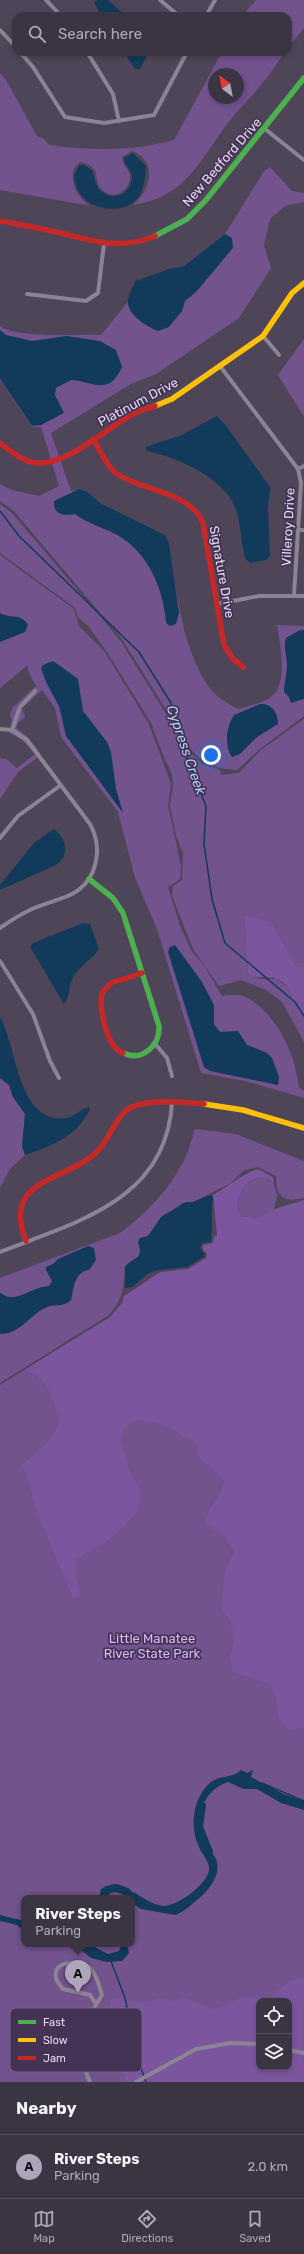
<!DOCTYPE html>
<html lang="en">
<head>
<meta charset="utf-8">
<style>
  body { margin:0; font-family:Rubik,sans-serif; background:#463f4d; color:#f1f3f6 }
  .controls { position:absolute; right:12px; bottom:12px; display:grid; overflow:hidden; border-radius:8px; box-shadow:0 2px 6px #0003 }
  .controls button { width:36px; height:36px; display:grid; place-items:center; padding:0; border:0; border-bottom:1px solid #544f5b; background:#3b3442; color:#f1f3f6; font:20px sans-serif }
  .compass { position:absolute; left:208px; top:68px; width:36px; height:36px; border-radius:50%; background:#3b3442; box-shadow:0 2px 6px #0003; rotate:328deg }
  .you { position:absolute; left:211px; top:755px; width:14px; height:14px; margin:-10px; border:3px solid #fff; border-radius:50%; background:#1a73e8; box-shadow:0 0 0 6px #1a73e833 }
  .badge { display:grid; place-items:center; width:26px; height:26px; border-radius:50%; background:#afa5ba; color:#111; font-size:13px; font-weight:700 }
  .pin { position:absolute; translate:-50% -33px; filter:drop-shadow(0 1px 2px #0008) }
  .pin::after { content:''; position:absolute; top:21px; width:14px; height:12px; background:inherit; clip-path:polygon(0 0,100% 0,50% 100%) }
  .popup { position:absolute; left:21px; top:1895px; width:114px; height:52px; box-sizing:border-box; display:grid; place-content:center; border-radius:8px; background:#3b3442; filter:drop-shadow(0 1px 3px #0005); font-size:13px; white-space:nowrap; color:#acaab2 }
  .popup b { font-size:15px; color:#f1f3f6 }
  .popup::after { content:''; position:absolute; left:50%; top:100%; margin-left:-8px; border:8px solid transparent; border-top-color:#3b3442 }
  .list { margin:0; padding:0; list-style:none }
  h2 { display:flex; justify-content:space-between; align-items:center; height:52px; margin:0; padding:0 16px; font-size:17px }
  h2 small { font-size:13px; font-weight:400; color:#acaab2 }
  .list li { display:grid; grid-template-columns:26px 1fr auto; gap:12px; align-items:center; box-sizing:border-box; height:64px; padding:0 16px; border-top:1px solid #544f5b }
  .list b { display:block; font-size:15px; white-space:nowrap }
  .list p { margin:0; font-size:13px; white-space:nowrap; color:#acaab2 }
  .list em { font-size:13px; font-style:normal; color:#acaab2 }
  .icon { flex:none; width:22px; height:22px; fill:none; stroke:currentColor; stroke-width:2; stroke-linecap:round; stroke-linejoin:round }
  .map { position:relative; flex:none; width:304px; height:2082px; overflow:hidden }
  .search { position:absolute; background:#3b3442; box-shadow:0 2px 6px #0003; left:12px; right:12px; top:12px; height:44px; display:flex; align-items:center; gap:10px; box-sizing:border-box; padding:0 14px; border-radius:12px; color:#acaab2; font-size:15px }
  .sheet { height:116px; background:#3b3442 }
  nav { display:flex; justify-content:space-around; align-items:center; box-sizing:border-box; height:56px; border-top:1px solid #544f5b; background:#3b3442; font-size:11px; color:#acaab2 }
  nav a { display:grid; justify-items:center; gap:2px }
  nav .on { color:#afa5ba }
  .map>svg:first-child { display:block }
  .green { fill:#72538e; fill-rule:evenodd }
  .forest { fill:#7b559e; fill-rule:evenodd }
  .water { fill:#123a5b }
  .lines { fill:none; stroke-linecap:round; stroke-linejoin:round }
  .stream { stroke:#123a5b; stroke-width:1.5 }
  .river { stroke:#123a5b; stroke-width:8 }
  .street { stroke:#8b8494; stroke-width:4 }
  .fast { stroke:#4caf50; stroke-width:5.5 }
  .slow { stroke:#ffc107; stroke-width:5.5 }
  .jam { stroke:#c62828; stroke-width:5.5 }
  .labels { text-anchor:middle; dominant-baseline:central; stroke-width:3.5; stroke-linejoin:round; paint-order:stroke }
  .street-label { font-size:13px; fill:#e3d9ef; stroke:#435 }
  .park-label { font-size:13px; fill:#d8b8f9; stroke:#435 }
  .water-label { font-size:14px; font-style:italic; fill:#acd2f5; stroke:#435 }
  .key { fill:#435; stroke:#746583; stroke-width:1 }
  .key-label { font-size:11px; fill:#e3d9ef }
</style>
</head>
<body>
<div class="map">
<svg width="304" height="2082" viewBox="0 0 304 2082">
  <rect width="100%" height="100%" fill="#4f4558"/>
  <!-- green -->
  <path class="green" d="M256,0H304V28L288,48V16H242Z
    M222,52H285C277,63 269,76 260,86C250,99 237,110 228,123C199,161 185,198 133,205C151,191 158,160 132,151L122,157C122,166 130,169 130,177C130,192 112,201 101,189C96,183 98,175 94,169C90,165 85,163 80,162C64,173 77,200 91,206L0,190V73L6,80L37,136L44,139L49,145C93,151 132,151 174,140ZM214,74H238V98H214Z
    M270,167L292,191L304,193V202L285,206L270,219L264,245L271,268L239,318L156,374L131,384L51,433L71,491L79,489L86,491L102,504L165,535L169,543C175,586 184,662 215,694C221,700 231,705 238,709C248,706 259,704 268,699C290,687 280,644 277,625L304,626V716L260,749L237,770C216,769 205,764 191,750L122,639L14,511L0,501V484L12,490L39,496L59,486L41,427H32L0,380V326C18,339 76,334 101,335L128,302L135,281L169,269L184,266L225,234L264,171Z
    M304,339V417L278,375Z
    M0,504L12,513L120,640L189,751L202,764L220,770L221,775L239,773L261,750L304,719V992L264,921L244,915L248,974L261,979H277L288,988L304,1018V1042L282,1002L266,990L241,980L219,986L193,949L172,896L173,886L182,880L183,853L176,836L170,805L173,785L172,774L165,760L151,723L107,652L89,627L78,617L75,608L0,553Z
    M0,555L74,609L79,626L105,652L149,724L171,784L168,805L181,866L180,879L168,887L180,926L191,950L205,967L222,996C229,995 240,994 246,997C277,1014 295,1054 299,1087L304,1091V1098L245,1081L201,1073L157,929L135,878L118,812L61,737L55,708L42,690L22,708L25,717L19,722L16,728L28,737L41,755L18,772L0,799V758L6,759L17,768L35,754L22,740L9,733L12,720L10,714L13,707L36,686L28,671V665L0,688Z
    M0,1078L9,1085L13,1097L25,1114L22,1146L25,1155L10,1169L0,1188Z
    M195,1129L236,1134L304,1161V1198C283,1203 276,1197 276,1176L258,1167L244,1170L231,1183L193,1202L182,1203L170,1213L165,1214L148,1236L138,1242C144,1261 133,1256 125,1267C123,1290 124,1297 109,1315L0,1383V1278L120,1233C144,1215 168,1191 182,1164C188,1154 191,1141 195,1129Z
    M259,1178H265L274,1184L277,1195L274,1209L258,1218L241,1216C231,1200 242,1183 259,1178Z
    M304,1207V2082H0V1385L24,1370L34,1373ZM24,1898H132V1944H24ZM259,2001H289V2067H259Z"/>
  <!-- forest -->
  <path class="forest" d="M244,915L271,922L295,966L304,967V1018C292,1007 294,988 279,980C270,975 258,980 248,974Z
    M258,1169L273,1177L274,1184C258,1165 227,1194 241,1216L258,1218L274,1209L304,1200V1728L288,1730L278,1717L276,1695L270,1684L233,1672L230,1657L235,1638L229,1619L221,1609L225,1571L234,1552L224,1535L204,1523C209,1505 220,1500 224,1481C216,1470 205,1465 196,1454L199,1446L168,1427L142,1420L131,1422L124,1429L121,1440L128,1468L140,1489V1507L126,1525L109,1540L76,1559V1578L80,1590L78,1597L73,1598L37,1512L27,1475L21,1466C37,1452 59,1438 59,1414L58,1415C52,1395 46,1376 24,1370L110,1317L122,1303L124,1296L160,1272L188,1269L206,1258L207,1254L203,1250V1245L213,1243L214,1237L217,1235L213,1195C226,1188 246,1172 258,1169Z
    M304,1978V2082H124L125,2075L114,2069L107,2038L111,1999L114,1998L144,2003L158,1998L174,2001L186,1998L212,2009L221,2007L235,2000L246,1997L266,1999L290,1981ZM259,2001H289V2067H259Z"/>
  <!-- water -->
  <path class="water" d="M97,0H108L126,16H102L94,3Z
    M124,52H149L140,69H135Z
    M133,153L146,166C145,178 144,193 135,201C121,214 93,210 82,196C77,191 75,183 74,176L79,165H84L92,170C95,177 95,185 100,190C112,203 131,194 132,178C132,169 124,166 124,158Z
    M225,234L232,238L233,248L196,292L185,301L182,311L169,327L158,331C148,327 127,315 128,301C128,295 133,287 135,281L169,269L184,266Z
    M0,330L6,335L32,341L66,336L100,341L116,350L122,367C109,397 92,381 71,380L56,388L55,395L64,413L41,425L32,426L0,379Z
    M217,416L224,423L270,487L268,509L270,556L266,560L250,563L245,558C241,542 241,523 235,507C223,477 176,457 147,451L145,447L182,435Z
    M79,489L86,491L102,504L165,535L169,543L179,613L176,624L170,626L166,623C164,591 149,555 122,538C107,528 89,525 75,514C64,516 53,515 54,501Z
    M0,613C10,619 22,613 28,625L25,632L0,642Z
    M300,630H304V699L291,703L289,697L284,692C284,683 287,673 287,666C287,656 283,648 286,638Z
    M53,661L78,679L83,711L107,742L111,752L116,789L123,813L66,736L59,706L46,682L41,668L43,665Z
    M260,704C272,703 278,713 278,724L257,737L240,754L232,757C224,746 226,727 234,715Z
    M54,829C67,840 70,854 56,865L0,890V885L34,843Z
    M83,923L90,924L99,949C91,960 80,966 73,977C68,986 71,996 64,1004L30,947L33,943Z
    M175,945L202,982L214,1005V1024L220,1032L238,1031L247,1045L267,1053L272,1058L279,1077L278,1085L210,1071L204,1067L168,952L170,947Z
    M0,1017C18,1048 17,1125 67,1118C75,1116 81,1109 89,1107L90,1110C74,1138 54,1145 25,1155L22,1146L25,1114L13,1097L9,1085L0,1078Z
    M210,1195L213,1197C211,1212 213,1226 211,1242L202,1243L200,1248L205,1254L204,1257L187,1267L159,1270L149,1273L132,1287L125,1288V1267C133,1256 145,1261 138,1242L140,1238L148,1236L161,1217L186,1202H193Z
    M88,1246L94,1248L96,1260L89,1270C74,1272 74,1288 71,1300C63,1308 54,1303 45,1308C30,1315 19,1335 0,1334V1293C3,1294 6,1297 9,1297C20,1299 36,1286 49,1286L52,1281L46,1270V1267L53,1264L58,1259Z
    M241,1770L247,1773L253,1770L251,1777C267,1785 286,1798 304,1800V1810L281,1803L257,1789H244L228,1782C205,1789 193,1817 202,1839C205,1846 211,1851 215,1857C223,1872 210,1890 198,1899C192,1904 183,1913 175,1915L141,1909L132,1903V1898C123,1894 117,1888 106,1894L108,1898H103L100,1890L106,1886C114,1888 128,1889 135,1893C144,1898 152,1905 164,1906C178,1906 209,1883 209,1869C209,1860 202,1855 199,1847C191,1831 192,1809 201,1794C215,1770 228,1782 241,1770Z
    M0,1915L24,1921V1931L17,1925L0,1921Z
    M65,1944H89L108,1954L119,1951L122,1944H127L129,1953L122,1961L107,1962L91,1958L80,1949Z"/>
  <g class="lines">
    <!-- stream -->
    <path class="stream" d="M0,511L19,536L139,652L171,703L188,762L206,806L204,844L212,899L225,943L295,1002L304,1016
      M262,1783L304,1801
      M111,1961L125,1998L137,2058L146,2082"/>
    <!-- river -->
    <path class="river" d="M202,1806L199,1827L209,1852
      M105,1898L104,1894C112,1885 117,1888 127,1892"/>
    <!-- street -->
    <path class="street" d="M46,0L61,16
      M160,0L179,16
      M206,16L215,0
      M0,30L16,47
      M20,52L33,67L65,117L104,123L154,115L187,52
      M87,52L113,94L119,121
      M265,129L304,160
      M27,294L86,301L98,293L104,244
      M263,336L279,355
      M220,366L298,469L301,483L294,595
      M298,469L304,466
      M298,530H304
      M217,604L259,596H304
      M0,729L12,730L27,740L90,824C103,848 98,880 72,894C60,900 45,903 32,909C21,914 10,921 0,928
      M12,730L20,707L35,691
      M0,838L18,816L61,785
      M0,961L33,1014L50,1061L59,1078
      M156,1045L167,1058L172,1076
      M0,1252C75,1222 167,1201 172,1102
      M289,2050L304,2053
      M90,2082C76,2052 84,2022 102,1995C99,1986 97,1974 89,1967C80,1960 52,1960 56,1978C57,1982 61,1986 63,1989L90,1995L96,2004
      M136,2082L196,2049L231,2043L259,2044"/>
    <!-- fast -->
    <path class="fast" d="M155,236L187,219L206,200L304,78
      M89,879L113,898L123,913L159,1026C160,1045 143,1062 123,1053"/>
    <!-- slow -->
    <path class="slow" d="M155,406L172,399L263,336L292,293L304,283
      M204,1104L243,1110L304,1128"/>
    <!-- jam -->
    <path class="jam" d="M0,221C17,224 35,227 52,231C89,239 117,252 155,236
      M93,439C100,450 107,467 117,474C144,492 190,491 203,523L224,645L233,659L243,667
      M0,443C11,451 23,462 37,463C69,465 107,427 135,413C141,410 148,408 155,406
      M123,1053C106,1046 99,1010 102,993L111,983L142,973
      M26,1241C1,1178 65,1182 97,1152C109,1140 117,1113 132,1107C151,1099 184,1102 204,1104"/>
  </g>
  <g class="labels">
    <!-- street labels -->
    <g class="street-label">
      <text transform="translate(222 162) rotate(-49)">New Bedford Drive</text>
      <text transform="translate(138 402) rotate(-28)">Platinum Drive</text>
      <text transform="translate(288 527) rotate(-87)">Villeroy Drive</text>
      <text transform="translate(222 572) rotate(80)">Signature Drive</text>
    </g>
    <!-- park labels -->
    <g class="park-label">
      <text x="152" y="1638">Little Manatee<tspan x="152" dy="15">River State Park</tspan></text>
    </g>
    <!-- water labels -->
    <g class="water-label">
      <text transform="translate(186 750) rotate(71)">Cypress Creek</text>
    </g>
  </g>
  <!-- legend -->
  <rect x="10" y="2008" width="132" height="64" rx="6" class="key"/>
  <rect x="18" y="2020" width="18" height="4" fill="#4caf50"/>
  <rect x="18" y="2038" width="18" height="4" fill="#ffc107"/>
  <rect x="18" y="2056" width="18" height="4" fill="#c62828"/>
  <g class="key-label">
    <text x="43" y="2026">Fast</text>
    <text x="43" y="2044">Slow</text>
    <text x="43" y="2062">Jam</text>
  </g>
</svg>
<div class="controls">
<button><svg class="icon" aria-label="locate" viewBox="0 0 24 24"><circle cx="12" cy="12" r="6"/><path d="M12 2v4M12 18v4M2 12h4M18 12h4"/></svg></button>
<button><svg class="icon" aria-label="layers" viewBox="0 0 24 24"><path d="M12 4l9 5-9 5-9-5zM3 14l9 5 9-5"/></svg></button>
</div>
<svg class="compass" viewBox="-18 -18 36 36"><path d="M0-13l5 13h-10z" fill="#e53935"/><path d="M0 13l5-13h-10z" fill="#acaab2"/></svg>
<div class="you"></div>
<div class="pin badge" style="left:78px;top:1993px">A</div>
<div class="popup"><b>River Steps</b>Parking</div>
<div class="search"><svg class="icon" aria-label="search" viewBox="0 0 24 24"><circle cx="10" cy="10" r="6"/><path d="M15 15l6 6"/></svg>Search here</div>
</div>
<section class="sheet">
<h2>Nearby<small></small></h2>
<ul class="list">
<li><span class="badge">A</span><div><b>River Steps</b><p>Parking</p></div><em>2.0 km</em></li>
</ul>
</section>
<nav>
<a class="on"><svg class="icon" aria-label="map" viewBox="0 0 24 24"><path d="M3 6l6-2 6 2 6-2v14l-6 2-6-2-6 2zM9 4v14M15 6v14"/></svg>Map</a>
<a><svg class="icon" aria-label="directions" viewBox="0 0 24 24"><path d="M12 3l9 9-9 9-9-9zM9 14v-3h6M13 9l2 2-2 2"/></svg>Directions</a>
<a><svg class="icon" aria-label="saved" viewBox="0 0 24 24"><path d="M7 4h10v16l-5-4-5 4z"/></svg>Saved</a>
</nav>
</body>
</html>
